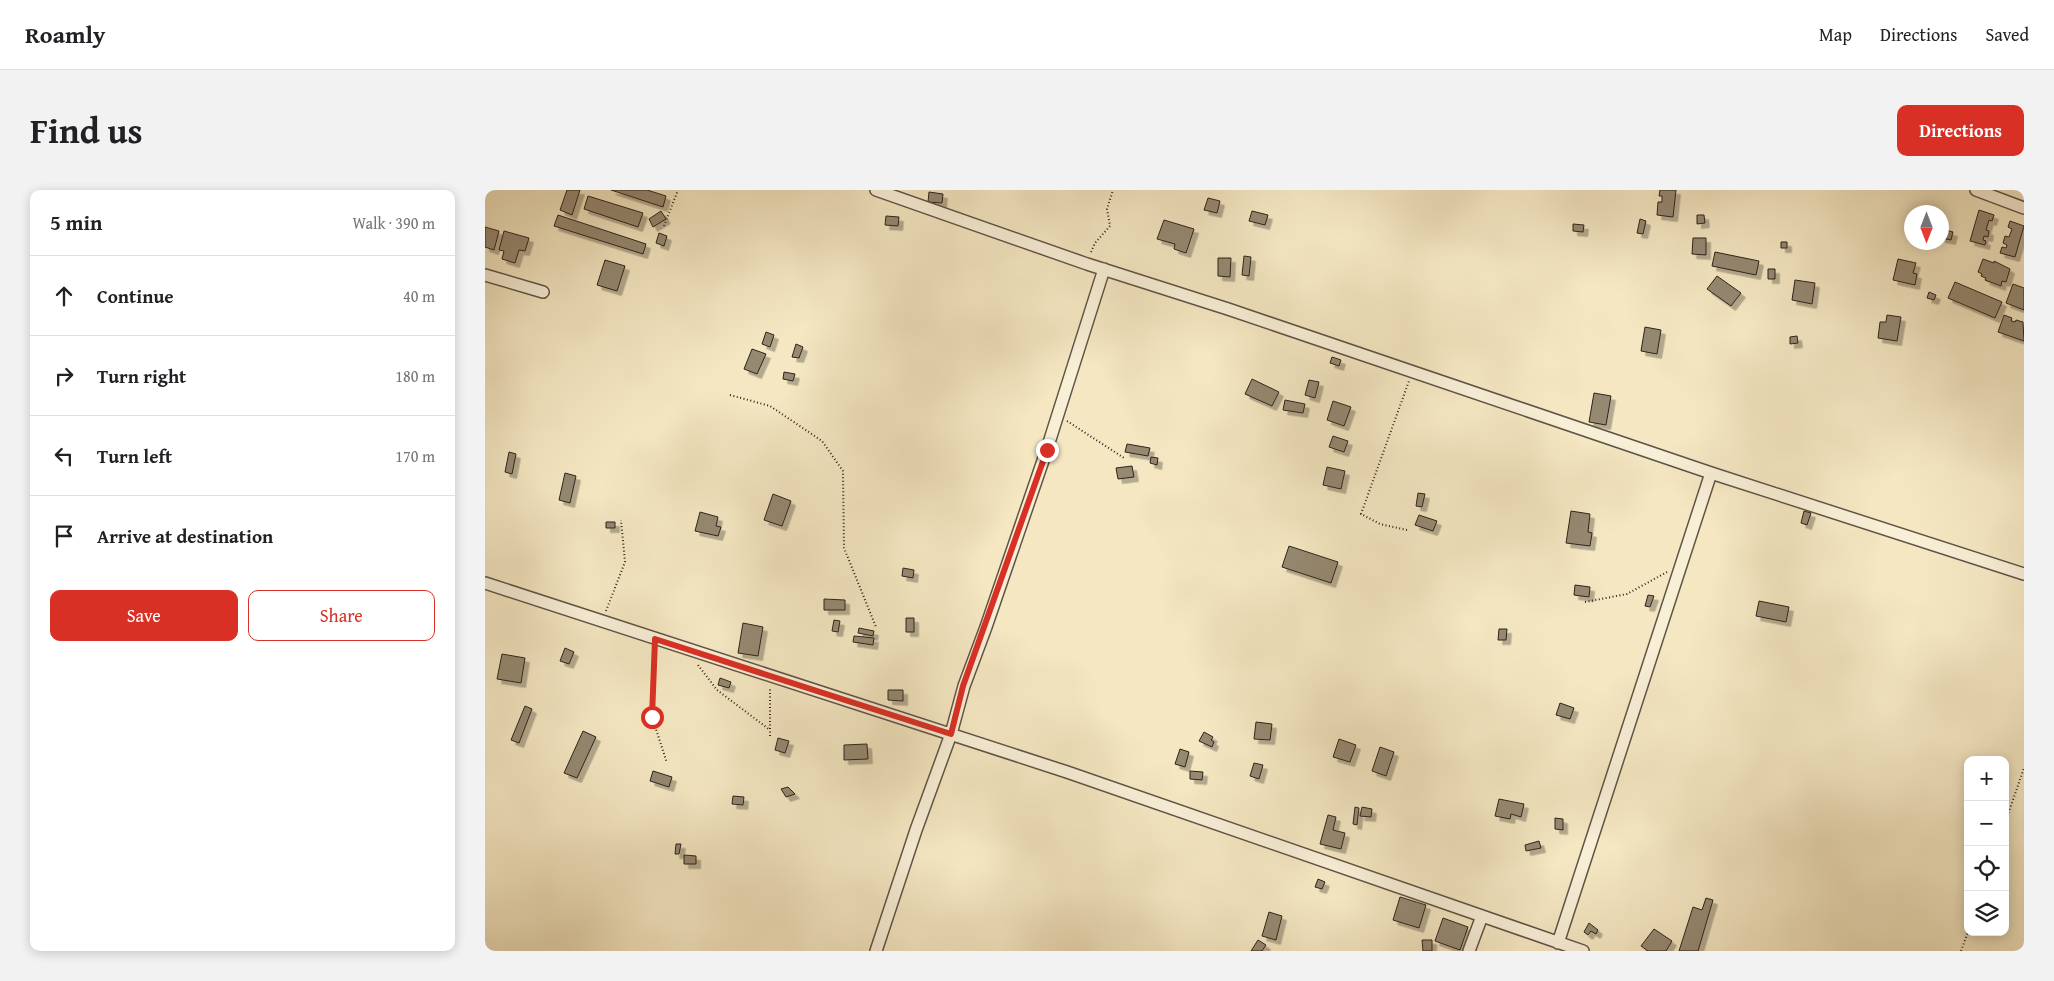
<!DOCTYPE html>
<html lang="en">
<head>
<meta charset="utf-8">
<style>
  body { margin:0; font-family:"Gentium Book Plus",serif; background:#f2f2f2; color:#202124 }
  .controls { position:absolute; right:15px; bottom:15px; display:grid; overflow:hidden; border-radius:10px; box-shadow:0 2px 12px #0003 }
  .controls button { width:45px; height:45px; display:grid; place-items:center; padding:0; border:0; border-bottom:1px solid #e0e0e0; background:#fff; color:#202124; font:25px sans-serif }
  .compass { position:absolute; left:1419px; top:15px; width:45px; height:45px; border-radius:50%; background:#fff; box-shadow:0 2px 12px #0003; rotate:180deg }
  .stop { position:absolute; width:15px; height:15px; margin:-11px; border:4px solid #d93025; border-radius:50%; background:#fff }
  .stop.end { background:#d93025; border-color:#fff; box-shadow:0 1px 5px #0008 }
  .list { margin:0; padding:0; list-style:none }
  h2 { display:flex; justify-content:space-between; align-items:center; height:65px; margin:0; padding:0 20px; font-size:21px }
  h2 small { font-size:16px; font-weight:400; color:#757577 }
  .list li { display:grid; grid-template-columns:32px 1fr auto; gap:15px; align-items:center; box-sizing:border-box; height:80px; padding:0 20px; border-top:1px solid #e0e0e0 }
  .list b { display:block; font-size:19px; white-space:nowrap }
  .list em { font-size:16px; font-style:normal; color:#757577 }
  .actions { display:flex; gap:10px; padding:15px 20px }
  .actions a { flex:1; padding:11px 0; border:1px solid #d93025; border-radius:10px; text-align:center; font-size:18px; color:#d93025 }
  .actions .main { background:#d93025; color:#fff }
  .icon { flex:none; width:28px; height:28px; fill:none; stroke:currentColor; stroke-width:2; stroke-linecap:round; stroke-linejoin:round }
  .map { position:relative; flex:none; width:1539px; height:761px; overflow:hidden; border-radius:10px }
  header { display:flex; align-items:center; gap:30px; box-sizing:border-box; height:70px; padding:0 25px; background:#fff; border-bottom:1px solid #e0e0e0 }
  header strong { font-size:24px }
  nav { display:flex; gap:28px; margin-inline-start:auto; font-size:18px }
  .intro { display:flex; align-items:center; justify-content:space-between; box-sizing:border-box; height:120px; padding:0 30px }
  h1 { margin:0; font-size:35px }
  .button { padding:12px 22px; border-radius:10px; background:#d93025; color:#fff; font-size:18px; font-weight:700 }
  main { display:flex; gap:30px; padding:0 30px }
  aside { flex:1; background:#fff; border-radius:10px; box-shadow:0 2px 12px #0003 }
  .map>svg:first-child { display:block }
  .building { fill:#958972; stroke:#2e231b; filter:url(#shadow) }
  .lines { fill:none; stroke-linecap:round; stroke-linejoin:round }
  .minor-casing { stroke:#605445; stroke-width:14 }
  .path { stroke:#2e231b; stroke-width:2; stroke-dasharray:1 2.5; stroke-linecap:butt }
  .minor { stroke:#f8efd7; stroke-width:11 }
  .route { stroke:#d93025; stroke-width:6 }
</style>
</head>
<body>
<header>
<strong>Roamly</strong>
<nav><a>Map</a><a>Directions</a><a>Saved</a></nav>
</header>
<div class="intro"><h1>Find us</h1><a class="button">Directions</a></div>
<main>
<aside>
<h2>5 min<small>Walk · 390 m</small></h2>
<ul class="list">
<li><svg class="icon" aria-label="ahead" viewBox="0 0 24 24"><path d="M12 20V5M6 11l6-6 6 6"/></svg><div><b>Continue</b></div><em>40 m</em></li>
<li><svg class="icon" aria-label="right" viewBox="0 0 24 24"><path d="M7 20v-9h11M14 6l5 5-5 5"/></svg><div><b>Turn right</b></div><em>180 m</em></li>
<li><svg class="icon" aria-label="left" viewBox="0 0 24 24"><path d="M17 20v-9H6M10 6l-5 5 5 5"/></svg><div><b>Turn left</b></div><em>170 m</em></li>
<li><svg class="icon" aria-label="arrive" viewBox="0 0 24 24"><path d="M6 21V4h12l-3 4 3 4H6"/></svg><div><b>Arrive at destination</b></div></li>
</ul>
<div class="actions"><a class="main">Save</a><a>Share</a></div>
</aside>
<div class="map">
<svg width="1539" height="761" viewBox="0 0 1539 761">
  <defs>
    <filter id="shadow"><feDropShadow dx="4.5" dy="4.5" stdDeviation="0" flood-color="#0004"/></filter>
  </defs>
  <rect width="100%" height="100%" fill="#f4e7c2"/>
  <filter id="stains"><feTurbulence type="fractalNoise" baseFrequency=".004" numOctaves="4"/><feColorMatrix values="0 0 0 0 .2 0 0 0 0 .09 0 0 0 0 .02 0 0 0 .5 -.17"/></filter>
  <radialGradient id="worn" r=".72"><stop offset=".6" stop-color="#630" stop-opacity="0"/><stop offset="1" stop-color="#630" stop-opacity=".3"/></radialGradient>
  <!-- building -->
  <path class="building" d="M82,0H95L87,25L75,20Z
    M126,0H162L181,6L178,17Z
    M1175,0H1191L1188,27L1172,25L1173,12H1177V6H1174Z
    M444,2L458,4L457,13L443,12Z
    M103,6L158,23L153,37L99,19Z
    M723,8L735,11L732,23L719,20Z
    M1494,20L1509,25L1507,31L1504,30L1501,40L1504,41L1503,47L1499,46L1498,50L1501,51L1500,55L1485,51Z
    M176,21L181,29L168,37L164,29Z
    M767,21L783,25L780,35L764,31Z
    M73,25L161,54L158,64L69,36Z
    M1212,25H1219L1220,33L1212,34Z
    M401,26L414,27L413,36L400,35Z
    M1155,29L1161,31L1158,44L1152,43Z
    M679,30L709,39L701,63L689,59L690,54L672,49Z
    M1525,31L1539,36L1530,67L1515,63L1517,57L1521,58L1522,55L1518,53L1520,46L1524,47L1527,39L1523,37Z
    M1088,34L1099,35L1098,42L1088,41Z
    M0,37L14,41L9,60L0,57Z
    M1456,39L1468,42L1466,50L1456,48Z
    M19,41L44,48L40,61L34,60L30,73L17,69L19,61L14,60Z
    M174,43L182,46L179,56L171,53Z
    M1208,48H1221V65L1207,64Z
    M1296,52H1302V58H1296Z
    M1230,62L1274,71L1271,85L1227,76Z
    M759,66L766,67L764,86L757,85Z
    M733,68H746L745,87L733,86Z
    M1413,69L1431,73L1428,83L1432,84L1430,95L1408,90Z
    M1498,69L1509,73V71L1525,79L1521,92L1517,91L1516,96L1500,90L1501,88L1496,86L1497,84L1493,82Z
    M120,70L140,76L132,101L112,95Z
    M1283,79H1290V89H1283Z
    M1232,86L1256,103L1246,116L1222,99Z
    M1310,90L1330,93L1327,114L1307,110Z
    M1470,92L1517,112L1510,128L1463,108Z
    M1528,94L1539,98V120L1521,113Z
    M1444,102L1451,105L1449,110L1442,108Z
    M1402,125L1416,127L1412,151L1393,148L1395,132H1401Z
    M1519,125L1527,128L1526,131L1530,132L1531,130L1538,132L1539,151L1513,142Z
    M1160,137L1176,140L1172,164L1156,161Z
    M281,142L289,145L285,157L277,154Z
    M1312,146L1313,153L1305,154V147Z
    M311,154L318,157L314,168L307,167Z
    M267,159L281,164L272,184L259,179Z
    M847,167L856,170L854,176L845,173Z
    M299,182L310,184L308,191L298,189Z
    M767,189L794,202L787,216L760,204Z
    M824,190L834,192L830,208L820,205Z
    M1109,203L1126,206L1121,235L1104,232Z
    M800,210L820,214L818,223L798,220Z
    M848,211L866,217L859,236L842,230Z
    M848,246L863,251L859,262L844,257Z
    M642,254L665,258L663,266L640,262Z
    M24,262L31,264L27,284L20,282Z
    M666,267L673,268L672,275L665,273Z
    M647,276L649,287L633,289L631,278Z
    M842,277L860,281L856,299L838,295Z
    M80,283L91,286L85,313L74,310Z
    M933,303L940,304L937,317L931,316Z
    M288,304L306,311L297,336L279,330Z
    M1086,321L1105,324L1103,342L1107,343L1105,356L1081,353Z
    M1319,321L1326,323L1322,335L1316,333Z
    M215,322L233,327L231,336L236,337L233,346L210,341Z
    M934,325L952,331L948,341L930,335Z
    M121,332H130V338H121Z
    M804,356L853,372L846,393L797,377Z
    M418,378L429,380L428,388L417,386Z
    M1090,395L1105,397L1104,407L1089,405Z
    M1163,405L1169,406L1165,417L1160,416Z
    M339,409L360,410V420H339Z
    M1274,411L1304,417L1301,432L1271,426Z
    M421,428H429V442H421Z
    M349,430L355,431L353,442L347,441Z
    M258,433L278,437L273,466L253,463Z
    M374,438L389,441L388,446L373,443Z
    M1014,439H1022L1021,450H1013Z
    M369,446L389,448L388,455L368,452Z
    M80,458L89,462L84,474L75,471Z
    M17,464L40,468L36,493L12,489Z
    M235,488L246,492L244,498L233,495Z
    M403,500H418V511L403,510Z
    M1075,513L1089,518L1085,529L1071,525Z
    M40,516L47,519L34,553L26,550Z
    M771,532L787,534L785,550L769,549Z
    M98,541L111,547L92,588L79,583Z
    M719,542L728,547L726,550L729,552L727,557L714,551Z
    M293,548L304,551L300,563L290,560Z
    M854,549L871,555L865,572L848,567Z
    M382,554L383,569L359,570V555Z
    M895,557L909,562L901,586L887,581Z
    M695,559L704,562L700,577L690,574Z
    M769,573L778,575L774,589L765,586Z
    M168,581L187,587L184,597L165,591Z
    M705,581L718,582L717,590L705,589Z
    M303,597L310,604L301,607L296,599Z
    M248,606L259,607L258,615L247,614Z
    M1014,609L1039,614L1036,627L1026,624L1025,629L1010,626Z
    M870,617L874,618L872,635L868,634Z
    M877,617L887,619L886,627L875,626Z
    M843,625L851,627L848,640L860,643L856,659L835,654Z
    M1070,628L1078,629V640L1070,639Z
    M1054,651L1056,658L1041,661L1040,655Z
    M191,654H196L194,664H190Z
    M199,665L211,666V674H199Z
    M833,689L840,692L837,699L830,697Z
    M915,707L941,715L934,738L908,730Z
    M1221,708L1228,710L1213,761H1194L1208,717L1217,720Z
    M784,722L797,726L791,750L777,746Z
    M958,728L983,737L975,760L950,751Z
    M1104,733L1113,740L1111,744L1106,741L1103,745L1099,742Z
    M1169,739L1187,751L1181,761H1163L1156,756Z
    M773,750L781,755L777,761H766Z
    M937,750H947V761H938Z"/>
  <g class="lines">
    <!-- minor casing -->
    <g class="minor-casing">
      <path id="minor" d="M391,0L602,74L743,119L1226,283L1539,384
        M1491,0L1539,18
        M0,85L58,102
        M0,393L582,582L1098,761
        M1073,753L1226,283
        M391,761L431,640L466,544L479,496L501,437L562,259L619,79
        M984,761L997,726"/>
    </g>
    <!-- path -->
    <path class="path" d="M179,36L193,0
      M606,62L610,53L625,36L622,19L628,0
      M245,205L285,216L337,251L358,281L359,358L391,437
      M582,231L639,268
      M922,340L895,334L876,324L924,191
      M1100,412L1142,404L1182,382
      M121,421L140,372L136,330
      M170,460L167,527L182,573
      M213,475L232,500L285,540
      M285,546V499
      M1520,633L1539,578
      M1476,761L1483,742"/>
    <!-- minor -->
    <use href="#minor" class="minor"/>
  </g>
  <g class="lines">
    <!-- route -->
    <path class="route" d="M167,527L170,449L466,544L478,496L562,260"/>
  </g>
  <rect width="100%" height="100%" filter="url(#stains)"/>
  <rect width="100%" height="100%" fill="url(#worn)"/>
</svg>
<div class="controls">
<button>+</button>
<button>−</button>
<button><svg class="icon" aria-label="locate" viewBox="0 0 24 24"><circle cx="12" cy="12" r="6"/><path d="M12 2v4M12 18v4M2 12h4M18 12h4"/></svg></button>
<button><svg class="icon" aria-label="layers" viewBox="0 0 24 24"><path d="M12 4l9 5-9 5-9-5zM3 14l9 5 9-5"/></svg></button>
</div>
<svg class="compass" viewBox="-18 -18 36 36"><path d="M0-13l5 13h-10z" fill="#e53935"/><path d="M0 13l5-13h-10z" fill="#757577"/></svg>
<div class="stop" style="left:167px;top:527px"></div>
<div class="stop end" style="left:562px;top:260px"></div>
</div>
</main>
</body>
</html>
